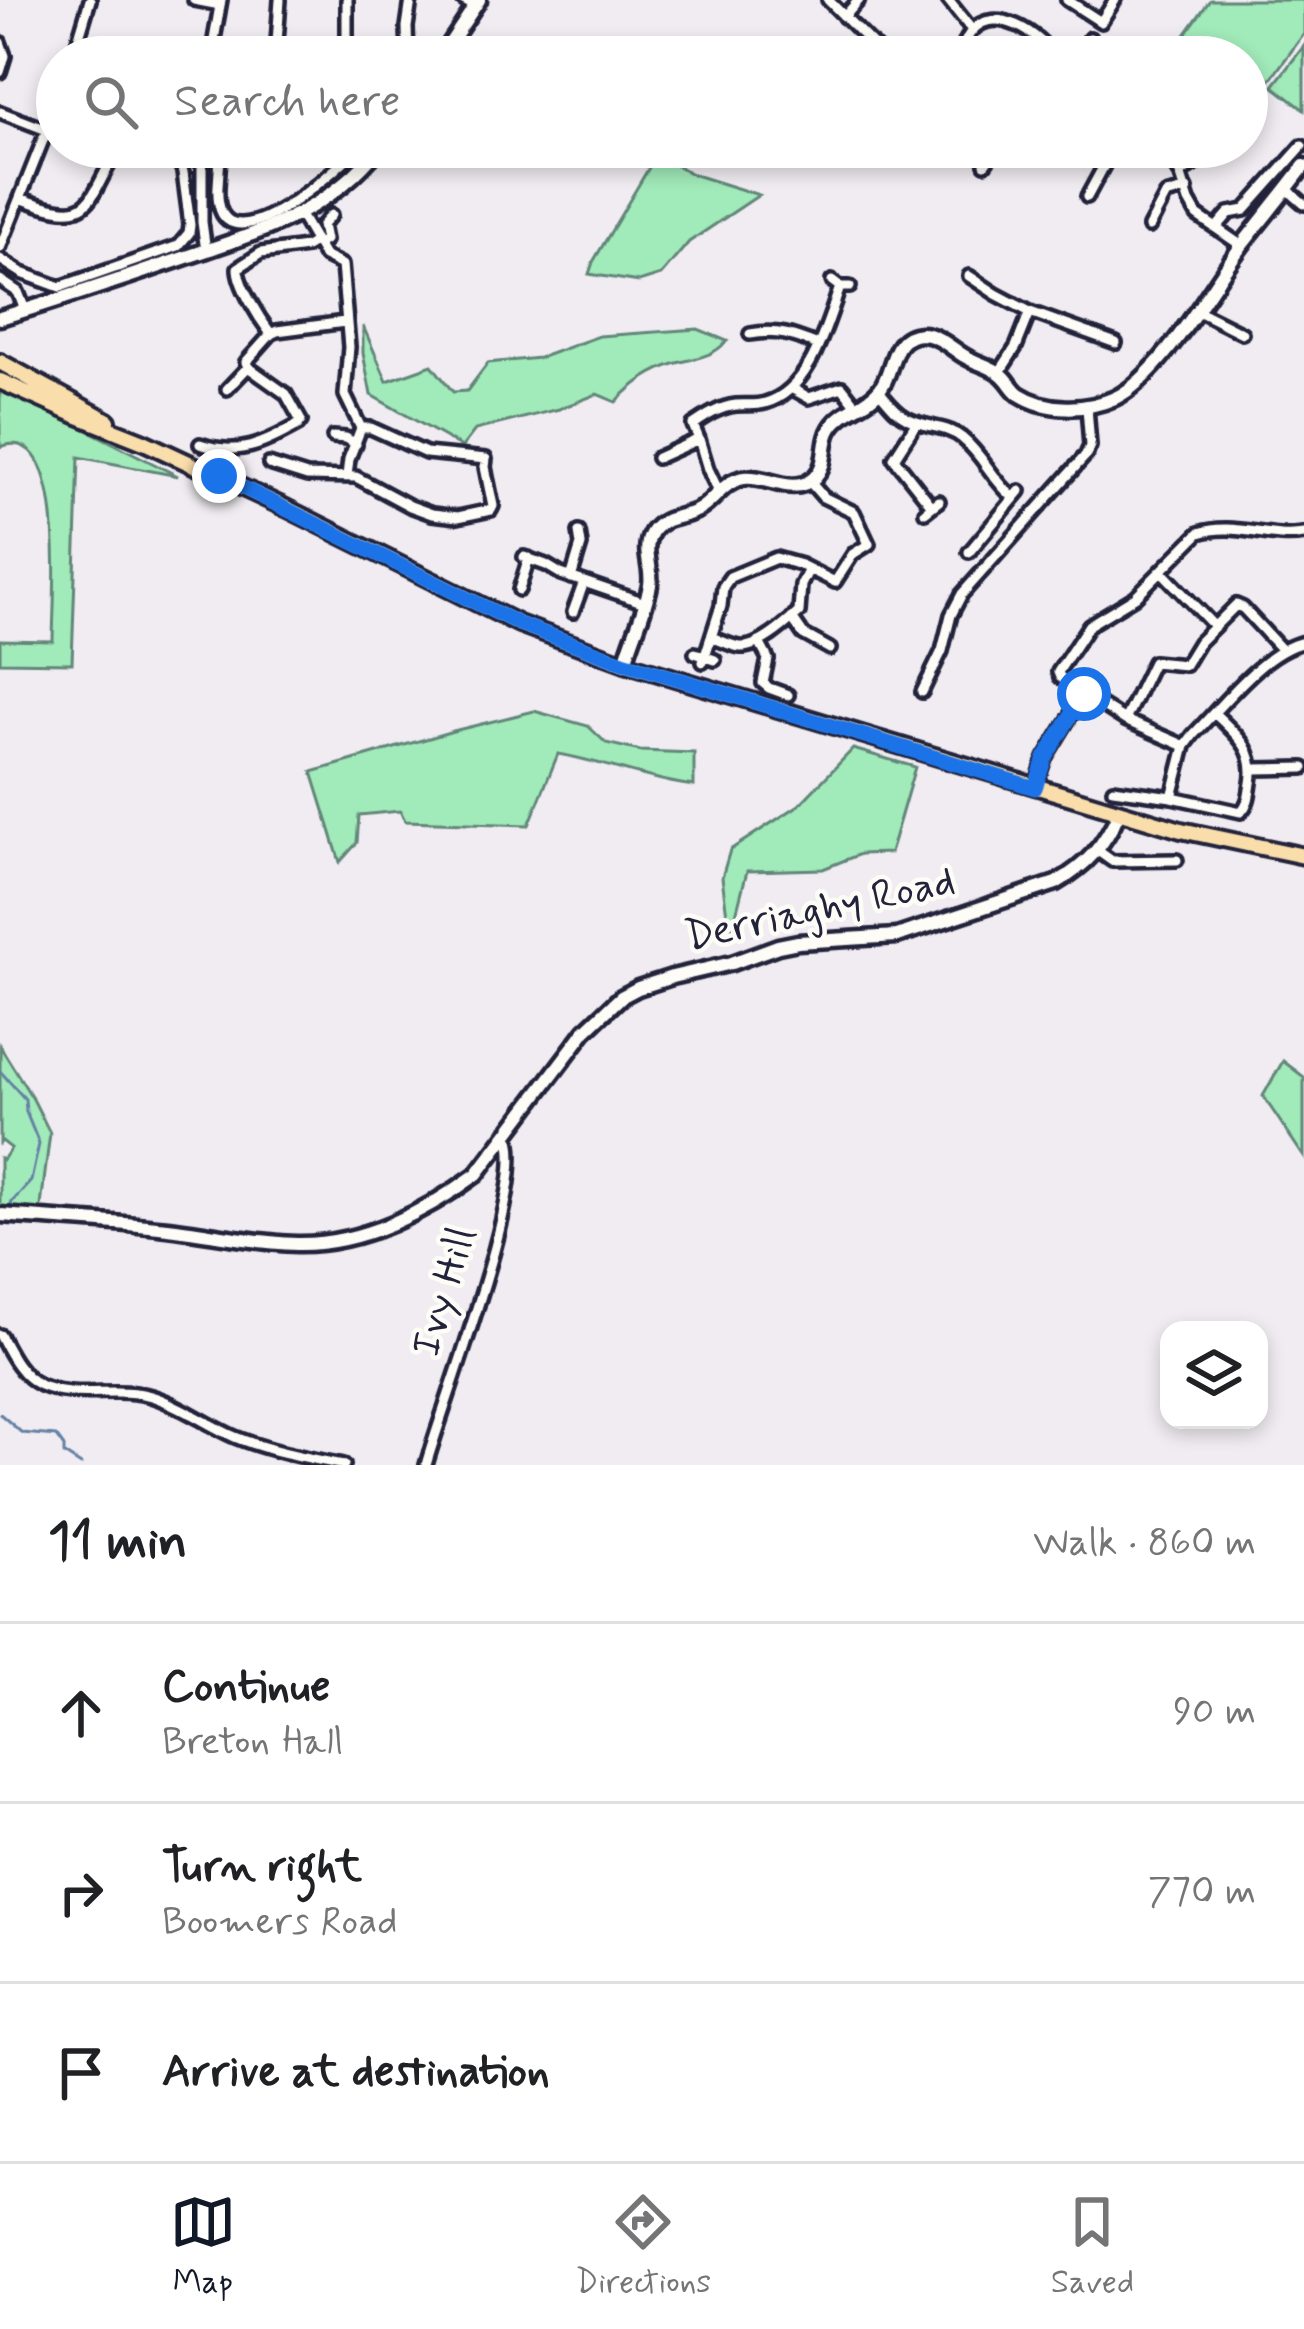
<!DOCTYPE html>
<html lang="en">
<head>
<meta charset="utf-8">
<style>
  body { margin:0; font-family:Mynerve,sans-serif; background:#f6f6f6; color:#202124 }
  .controls { position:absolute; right:36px; bottom:36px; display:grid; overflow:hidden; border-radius:24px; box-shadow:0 6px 18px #0003 }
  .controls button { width:108px; height:108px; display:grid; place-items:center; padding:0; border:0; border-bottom:3px solid #e0e0e0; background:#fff; color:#202124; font:60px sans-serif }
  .stop { position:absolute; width:36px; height:36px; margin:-27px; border:9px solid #1a73e8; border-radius:50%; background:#fff }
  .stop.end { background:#1a73e8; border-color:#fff; box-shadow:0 3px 12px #0008 }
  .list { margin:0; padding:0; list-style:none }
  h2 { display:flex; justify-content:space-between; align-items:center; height:156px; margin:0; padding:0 48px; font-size:51px }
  h2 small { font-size:39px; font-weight:400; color:#757577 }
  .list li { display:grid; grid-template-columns:78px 1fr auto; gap:36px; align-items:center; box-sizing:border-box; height:180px; padding:0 48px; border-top:3px solid #e0e0e0 }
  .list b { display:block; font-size:45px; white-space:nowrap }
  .list p { margin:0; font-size:39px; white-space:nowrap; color:#757577 }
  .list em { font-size:39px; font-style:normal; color:#757577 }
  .icon { flex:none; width:66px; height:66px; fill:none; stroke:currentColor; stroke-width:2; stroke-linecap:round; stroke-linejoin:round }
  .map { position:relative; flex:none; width:1304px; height:1465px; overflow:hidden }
  .search { position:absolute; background:#fff; box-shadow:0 6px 18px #0003; left:36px; right:36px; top:36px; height:132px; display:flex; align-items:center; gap:30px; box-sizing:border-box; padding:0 42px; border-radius:66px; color:#757577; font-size:45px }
  .sheet { height:696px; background:#fff }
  nav { display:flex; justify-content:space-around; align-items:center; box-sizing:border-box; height:168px; border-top:3px solid #e0e0e0; background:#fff; font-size:33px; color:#757577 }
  nav a { display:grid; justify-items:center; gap:6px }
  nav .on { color:#111827 }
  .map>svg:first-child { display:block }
  .green { fill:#a1eab9; stroke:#62867a; stroke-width:3 }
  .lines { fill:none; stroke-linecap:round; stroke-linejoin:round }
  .stream { stroke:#6581a5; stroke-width:3 }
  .street-casing { stroke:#22223b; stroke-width:18 }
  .secondary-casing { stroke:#22223b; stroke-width:21 }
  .primary-casing { stroke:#22223b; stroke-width:22 }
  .street { stroke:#fdfcf7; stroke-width:9 }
  .secondary { stroke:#fdfcf7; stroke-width:12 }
  .primary { stroke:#f9deab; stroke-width:14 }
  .route { stroke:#1a73e8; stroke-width:15 }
  .labels { text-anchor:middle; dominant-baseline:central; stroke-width:9; stroke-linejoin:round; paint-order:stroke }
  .street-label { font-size:42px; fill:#22223b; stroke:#fdfcf7 }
</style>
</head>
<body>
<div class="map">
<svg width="1304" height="1465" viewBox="0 0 1304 1465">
  <rect width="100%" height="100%" fill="#f0ecf1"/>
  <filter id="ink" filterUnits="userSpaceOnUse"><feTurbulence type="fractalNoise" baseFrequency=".00833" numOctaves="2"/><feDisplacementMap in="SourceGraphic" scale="24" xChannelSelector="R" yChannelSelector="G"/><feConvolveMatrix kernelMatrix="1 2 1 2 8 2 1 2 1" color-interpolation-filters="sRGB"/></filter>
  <g filter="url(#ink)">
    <!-- green -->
    <path class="green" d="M1210,0H1304V34L1262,91L1247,80V57H1216L1185,35Z
      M1304,46V110L1273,86Z
      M657,154L692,174L759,195L689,242L661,275L639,282L589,274L593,262Z
      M363,326L387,381L432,365L453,392L467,391L488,363L539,358L599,336L698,329L727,341C710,359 696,357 674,364C651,371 632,385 616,402L597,394L559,409L475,430L462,447L371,395L363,353Z
      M0,386L178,476L79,457L72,663L0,662V640L53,641C53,604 69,419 0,447Z
      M534,711L588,726L606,743L640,751L694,753V786C647,780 604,762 558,754L529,825L405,821L400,811L359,815L357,843L340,862L312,772L453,731Z
      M853,749L915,767L890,853L860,854L823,869L747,871L730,938L722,877L730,850L799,805Z
      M0,1046L33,1099L50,1133L40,1214L0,1211V1158L3,1160L11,1148L2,1141L0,1143Z
      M1283,1061L1304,1077V1157L1263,1096Z"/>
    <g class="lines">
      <!-- stream -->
      <path class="stream" d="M0,1071L25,1099L26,1112L39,1144L31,1181L12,1202L10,1208
        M0,1414L22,1433L56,1436L64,1447V1454L81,1465"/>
      <!-- street casing -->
      <g class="street-casing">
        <path id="street" d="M194,0L220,5
          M463,0L475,6
          M828,0L875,47L878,57
          M948,0L972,30
          M1067,0L1101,22L1115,0
          M844,17L859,0
          M0,42L5,56L0,72
          M73,57L90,0
          M211,57L221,0
          M276,57L280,0
          M347,57V0
          M408,57L407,27L411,0
          M959,57C962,49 966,37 972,31C995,4 1041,34 1053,57
          M1076,57L1090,38
          M0,112L47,130
          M202,147V222L206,251
          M222,147C219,160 219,173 218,186C213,280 335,173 358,147
          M1159,147L1180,173L1189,201L1197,215L1242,246
          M985,164L997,147
          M1180,173L1196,164L1209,147
          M1287,189L1304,204
          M1087,197L1114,147
          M20,198C99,228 84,200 120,147
          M300,215L324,256L342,265L349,347L345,395L361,428L349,459L347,476
          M1149,227L1166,195L1187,189
          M1216,228L1229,213L1245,210L1302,146
          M318,244L325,240L322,225L331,215
          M0,248L57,105
          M0,259L22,273L60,287L178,246L189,233L190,225L183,172L175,147
          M969,276L996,294L1030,312L1116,343
          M0,280L18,292L25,310
          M832,281L840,287H850
          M1196,310L1242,333
          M271,334C259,318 238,285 238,268L261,253L306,247L316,241
          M750,334C777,329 793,335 818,345
          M999,373L1016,347L1030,312
          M227,389L248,367
          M793,389L809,398L842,387L857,406
          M879,391C887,400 895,412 907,418C925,428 946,425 962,438C983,455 993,481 1014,498
          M917,422L894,458L931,505
          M333,437L346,438L356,444
          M699,439L693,425C706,416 719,407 736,405C746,404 755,406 765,403C810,391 826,326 840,287
          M200,444C238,457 264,444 298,425L301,421L286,394L248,367L246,362L271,334L277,331L345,322
          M657,458L699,439L708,469L719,492
          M269,464L307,476L356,477L410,506L432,514L458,517L491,510L493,506L485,467L486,459L426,453L371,428H361
          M925,512L939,501
          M969,552L1020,491
          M524,557L546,565L561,574L645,603
          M1162,572L1214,626
          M571,578L581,545L579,532
          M519,590L529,558
          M573,612L584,582
          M792,618L803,634L830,649
          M711,637C720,640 731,646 740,647C758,649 786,624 799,612L801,585L809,569
          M759,642L768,659L763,683L769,688L788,695
          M695,653L715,660
          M703,662L721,606L723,587L730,577L776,558L801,565L835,582L853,554L869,544L854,512L823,497L810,482
          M922,692L942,651L951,615L962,594L1086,455L1090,446L1087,407
          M1084,694L1060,677L1058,672L1089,625L1135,597L1199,533C1234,521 1268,540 1304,534
          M1125,720L1153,662L1185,665L1199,642L1236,605L1243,608L1282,650
          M1254,769L1304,768
          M1035,788L1045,758L1084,694L1125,720L1185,746
          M1113,789L1172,797L1241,812C1249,803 1249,796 1251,783C1257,750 1237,735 1214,713
          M1172,797L1185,746L1193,735C1222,706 1263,651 1304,642
          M1098,851L1112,861L1177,860
          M0,1335C10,1354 20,1375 40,1385C74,1400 116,1386 151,1396C181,1405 207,1425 235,1437C269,1451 308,1458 344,1465
          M426,1465C443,1404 528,1185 508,1137"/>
      </g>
      <!-- secondary casing -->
      <g class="secondary-casing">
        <path id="secondary" d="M441,57L479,0
          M0,318C59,300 117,281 175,261C255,233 324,217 380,147
          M625,663C632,637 645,612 650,585C653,567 641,550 652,532C663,515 684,519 700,509C716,499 724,481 744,478C768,475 792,497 814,478C829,464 821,444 831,428C843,409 867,406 880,389C895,370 889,336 921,334C936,334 949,346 961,354C974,363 989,365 1001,374C1009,380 1011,388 1019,394C1047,412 1086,411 1115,398C1160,377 1211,287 1242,245C1262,219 1284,193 1304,166
          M0,1215C56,1219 112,1222 168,1228C210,1233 254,1243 297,1244C362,1245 427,1211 477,1174L585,1031L621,997L638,988L672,977L732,963L778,946L798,942L897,936L1056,883C1087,865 1105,845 1119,812"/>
      </g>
      <!-- primary casing -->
      <g class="primary-casing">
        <path id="primary" d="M0,362L108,421
          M0,381L76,415L144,442L286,508L519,624L625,663L1181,830L1304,856"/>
      </g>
      <!-- street -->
      <use href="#street" class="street"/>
      <!-- secondary -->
      <use href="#secondary" class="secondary"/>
      <!-- primary -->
      <use href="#primary" class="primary"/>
    </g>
  </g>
  <g class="lines" filter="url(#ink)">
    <!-- route -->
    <path class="route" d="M219,476L519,624L626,663L1035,788L1045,758L1084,694"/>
  </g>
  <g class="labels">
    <!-- street labels -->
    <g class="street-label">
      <text transform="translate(820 910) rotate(-12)">Derriaghy Road</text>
      <text transform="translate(445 1292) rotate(-73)">Ivy Hill</text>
    </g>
  </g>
</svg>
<div class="controls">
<button><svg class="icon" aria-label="layers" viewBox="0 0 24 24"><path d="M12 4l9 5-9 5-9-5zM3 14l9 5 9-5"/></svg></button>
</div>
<div class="stop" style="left:1084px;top:694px"></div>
<div class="stop end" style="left:219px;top:476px"></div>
<div class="search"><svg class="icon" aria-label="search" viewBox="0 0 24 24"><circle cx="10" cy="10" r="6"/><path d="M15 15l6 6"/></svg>Search here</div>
</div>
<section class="sheet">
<h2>11 min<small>Walk · 860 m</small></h2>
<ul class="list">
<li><svg class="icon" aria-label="ahead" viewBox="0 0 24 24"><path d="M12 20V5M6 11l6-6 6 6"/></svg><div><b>Continue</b><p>Breton Hall</p></div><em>90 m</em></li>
<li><svg class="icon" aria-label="right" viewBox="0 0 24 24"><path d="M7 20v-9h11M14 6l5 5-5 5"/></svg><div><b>Turn right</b><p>Boomers Road</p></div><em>770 m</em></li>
<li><svg class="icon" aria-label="arrive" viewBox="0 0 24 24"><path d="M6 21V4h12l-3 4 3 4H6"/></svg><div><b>Arrive at destination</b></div></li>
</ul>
</section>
<nav>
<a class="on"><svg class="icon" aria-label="map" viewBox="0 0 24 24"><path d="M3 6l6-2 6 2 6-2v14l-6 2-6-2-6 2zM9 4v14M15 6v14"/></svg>Map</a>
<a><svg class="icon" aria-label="directions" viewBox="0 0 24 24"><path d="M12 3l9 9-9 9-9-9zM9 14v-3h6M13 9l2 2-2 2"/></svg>Directions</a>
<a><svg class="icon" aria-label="saved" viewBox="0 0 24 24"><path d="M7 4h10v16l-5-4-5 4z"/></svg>Saved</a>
</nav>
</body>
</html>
